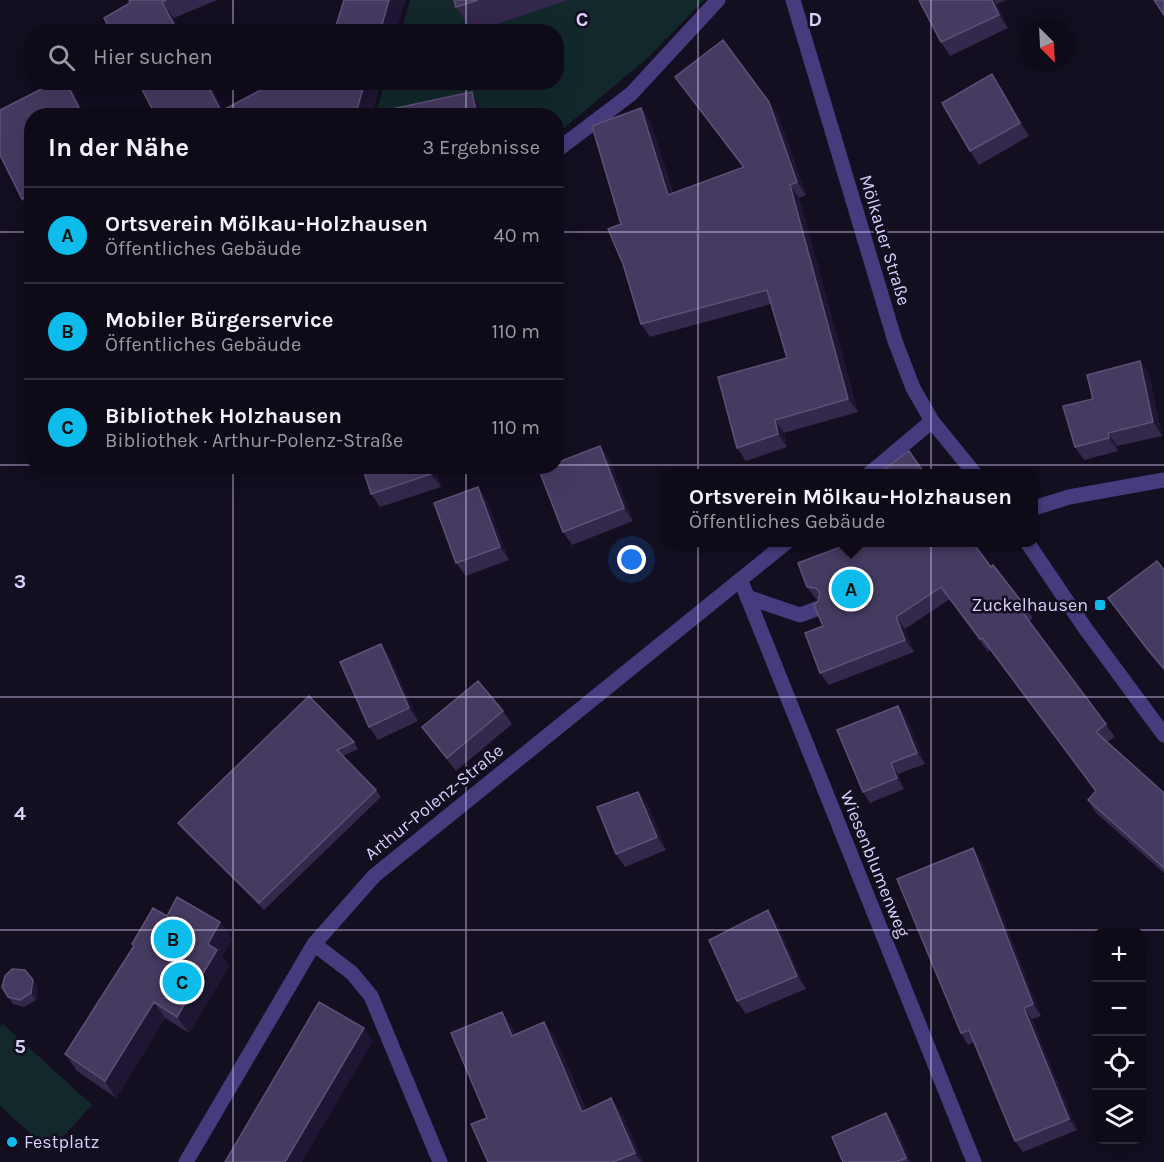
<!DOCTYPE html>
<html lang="de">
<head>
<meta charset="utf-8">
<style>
  body { margin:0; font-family:Karla,sans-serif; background:#1c1825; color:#f1f3f6 }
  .controls { position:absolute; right:18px; bottom:18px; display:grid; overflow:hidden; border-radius:12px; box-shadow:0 6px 24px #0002 }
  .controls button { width:54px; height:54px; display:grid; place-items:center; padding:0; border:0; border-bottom:2px solid #2e2b37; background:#0e0a18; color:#f1f3f6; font:30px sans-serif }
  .compass { position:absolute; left:1020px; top:18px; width:54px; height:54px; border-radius:50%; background:#0e0a18; box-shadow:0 6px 24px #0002; rotate:156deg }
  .you { position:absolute; left:632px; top:560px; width:21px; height:21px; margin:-15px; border:4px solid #fff; border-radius:50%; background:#1a73e8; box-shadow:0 0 0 9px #1a73e833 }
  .badge { display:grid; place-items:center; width:39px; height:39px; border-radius:50%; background:#0dbceb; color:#111; font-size:20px; font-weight:700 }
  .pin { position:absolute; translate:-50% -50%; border:3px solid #fff; box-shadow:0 2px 6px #0006 }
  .popup { position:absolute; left:663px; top:469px; width:375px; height:78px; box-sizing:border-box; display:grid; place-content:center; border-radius:12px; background:#0e0a18; filter:drop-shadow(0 2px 4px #0005); font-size:20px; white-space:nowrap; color:#9b9aa2 }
  .popup b { font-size:22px; color:#f1f3f6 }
  .popup::after { content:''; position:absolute; left:50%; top:100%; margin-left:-12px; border:12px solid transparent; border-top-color:#0e0a18 }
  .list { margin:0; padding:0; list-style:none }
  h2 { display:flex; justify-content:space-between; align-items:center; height:78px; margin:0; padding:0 24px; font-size:26px }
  h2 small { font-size:20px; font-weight:400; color:#9b9aa2 }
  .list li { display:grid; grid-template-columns:39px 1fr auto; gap:18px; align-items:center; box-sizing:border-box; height:96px; padding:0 24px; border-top:2px solid #2e2b37 }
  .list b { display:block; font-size:22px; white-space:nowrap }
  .list p { margin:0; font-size:20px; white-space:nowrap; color:#9b9aa2 }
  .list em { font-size:20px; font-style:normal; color:#9b9aa2 }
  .icon { flex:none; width:33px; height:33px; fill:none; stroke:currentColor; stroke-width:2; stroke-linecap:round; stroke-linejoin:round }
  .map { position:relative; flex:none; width:1164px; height:1162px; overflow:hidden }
  .search { position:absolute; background:#0e0a18; box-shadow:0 6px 24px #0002; left:24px; top:24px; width:540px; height:66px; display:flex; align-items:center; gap:15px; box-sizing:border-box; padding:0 21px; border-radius:24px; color:#9b9aa2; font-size:22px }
  .panel { position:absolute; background:#0e0a18; box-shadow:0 6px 24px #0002; left:24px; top:108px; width:540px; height:366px; border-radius:24px }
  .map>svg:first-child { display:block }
  .green { fill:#12282a }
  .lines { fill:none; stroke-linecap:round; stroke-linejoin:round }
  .minor { stroke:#463c7d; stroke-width:15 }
  .wall { fill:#34284d }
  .shaded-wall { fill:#1f1633 }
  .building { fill:#453a60; stroke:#5d5178; stroke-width:1.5 }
  .grid { fill:none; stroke:#dad0fc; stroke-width:1.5; stroke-opacity:0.55 }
  .poi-dot { fill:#0dbceb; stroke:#130e20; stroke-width:2 }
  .labels { text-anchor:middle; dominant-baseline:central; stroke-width:5; stroke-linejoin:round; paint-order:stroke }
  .street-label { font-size:18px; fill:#dad0fc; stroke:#130e20 }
  .poi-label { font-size:18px; fill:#dad0fc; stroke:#130e20; text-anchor:end }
  .grid-label { font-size:20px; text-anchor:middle; font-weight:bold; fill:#dad0fc; stroke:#130e20; stroke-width:5; stroke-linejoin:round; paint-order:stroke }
</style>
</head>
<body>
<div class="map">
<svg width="1164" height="1162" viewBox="0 0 1164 1162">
  <rect width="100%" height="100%" fill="#130e20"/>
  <!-- green -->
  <path class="green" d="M410,0H704L651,55L557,134L556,116L485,115L483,109L378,116L377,108L385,83L556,82V32L401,31Z
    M3,1024L92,1105L50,1151L0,1106V1027Z"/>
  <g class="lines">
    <!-- minor -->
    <path class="minor" d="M793,0L895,341L913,388L932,421L975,474
      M556,151L631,94L718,0
      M869,474L932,421
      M1034,508L1069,497L1164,480
      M855,542L861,555
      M1027,542L1085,628L1164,735
      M741,581L974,1162
      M747,597L800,615L819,608
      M314,944L352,973L371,996L440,1162
      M186,1162L314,944L374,876L787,542"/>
  </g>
  <!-- wall -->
  <path class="wall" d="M129,0H217L174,18L130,3Z
    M454,0H568L473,32L456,7Z
    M919,0H1006L997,4L1008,28L950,56L941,42Z
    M675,77L778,115L806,195L799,198L858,412L784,433L787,447L746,461L737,448L787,358L771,304L650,337L641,324L621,224L641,108L650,121L673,193L743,168Z
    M55,82H67L73,91L85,116H32L31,212L22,199L0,155V110Z
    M1001,87L1029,136L979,165L970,151Z
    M1140,361L1149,374L1162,436L1117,446L1118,451L1084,460L1075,447L1093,399Z
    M600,446L609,459L633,521L572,545L563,532Z
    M362,466H434L441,487L380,507L371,494Z
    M478,487L487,501L509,560L466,576L456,563Z
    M851,552L991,567L1025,606L1033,618L1029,621L1115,737L1107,742L1164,793V873L1096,813L1088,800L1096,792L990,650L988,652L950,599L905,629L914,652L829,685L820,673L823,626L819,599H816L807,587Z
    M1164,570V671L1157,663L1108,598Z
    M390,657L418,721L378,740L369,727Z
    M503,711L512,724L456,771L431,740L422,727Z
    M906,717L925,764L898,774L904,789L870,803L863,792Z
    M354,742L358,749L343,756L376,790L381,797L264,910L183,830L178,823Z
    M638,792L648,805L666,850L625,867L616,854Z
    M981,860L1041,1016L1032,1019L1077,1130L1023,1152L1015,1141L974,1042L968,1045L961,1033Z
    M220,922L232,939L222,956L229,966L189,1033L165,1018L116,1098L77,1071L65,1054L133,946L132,944Z
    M777,923L806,989L746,1014L737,1001Z
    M2,987H38L36,1000L24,1007L13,1004Z
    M544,1022L556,1039L586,1110L623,1115L643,1162H488L487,1118L514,1029L516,1034Z
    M895,1126L911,1162H843Z"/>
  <!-- shaded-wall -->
  <path class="shaded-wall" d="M389,0H406L396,32H380Z
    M992,0H994L997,4L1008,28L999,15Z
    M162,2L174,18L181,32H178Z
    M992,74L1001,87L1029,136L1020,123Z
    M66,82L73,91L85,116H83Z
    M206,82H209L226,116L221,111Z
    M365,82H382L372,116H355Z
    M472,92L483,109L485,116H477Z
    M769,102L778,115L806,195L797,182Z
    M641,108L650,121L677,208L668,195Z
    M790,185L799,198L858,412L848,399Z
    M1140,361L1149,374L1162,436L1153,422Z
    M775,420L784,433L787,447L778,434Z
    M1108,433L1117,446L1118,451L1109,438Z
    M600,446L609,459L633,521L624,508Z
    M429,466H434L441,487L431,474Z
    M478,487L487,501L509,560L500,547Z
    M896,617L905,629L914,652L905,640Z
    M381,644L390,657L418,721L409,708Z
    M898,706L906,717L925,764L917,753Z
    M891,763L898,774L904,789L897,778Z
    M638,792L648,805L666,850L657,837Z
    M973,848L981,860L1041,1016L1033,1004Z
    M768,910L777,923L806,989L797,976Z
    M220,922L232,939L222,956L229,966L189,1033L177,1017L208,944Z
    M33,980L38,987L36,1000L31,993Z
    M154,1002L165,1018L116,1098L105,1081Z
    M1024,1008L1032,1019L1077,1130L1069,1119Z
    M502,1012L514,1029L524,1053L512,1036Z
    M544,1022L556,1039L593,1129L582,1112Z
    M364,1028L373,1041L302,1162H285Z
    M611,1098L623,1115L643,1162H641L635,1153Z
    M886,1113L895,1126L911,1162H909L906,1158Z"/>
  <!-- building -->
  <path class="building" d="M129,0H166L162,2L178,32H111L104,18L130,3Z
    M344,0H389L380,32H334Z
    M454,0H478L456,7Z
    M919,0H992L999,15L941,42Z
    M1154,0H1164V15Z
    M723,40L769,102L797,182L790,185L848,399L775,420L778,434L737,448L718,377L787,358L767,290L641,324L623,264L608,229L621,224L592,126L641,108L668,195L744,167L675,77Z
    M992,74L1020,123L970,151L942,103Z
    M55,82H66L83,116H32V194L22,199L0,155V110Z
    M138,82H206L221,111L276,82H365L355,116H156Z
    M472,92L477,116H359Z
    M1140,361L1153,422L1108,433L1109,438L1075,447L1063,406L1093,399L1087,375Z
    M600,446L624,508L563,532L539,470L547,466H556V463Z
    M909,451L925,474H878Z
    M362,466H429L431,474L371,494Z
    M478,487L500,547L456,563L434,503Z
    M861,543H973L991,567L993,565L1025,606L1020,609L1106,724L1096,732L1164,793V868L1088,800L1096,791L982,638L980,639L941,587L896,617L905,640L820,673L805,633L823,626L814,605L818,601L820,593L816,588L807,587L798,563L843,546L851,552L860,549Z
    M1157,561L1164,570V668L1148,650L1108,598Z
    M381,644L409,708L369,727L340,662Z
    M478,681L503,711L447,758L422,727Z
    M309,696L354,742L337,750L376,790L259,903L178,823Z
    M898,706L917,753L891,763L897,778L863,792L837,730Z
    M638,792L657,837L616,854L597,807Z
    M973,848L1033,1004L1024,1008L1069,1119L1015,1141L969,1030L961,1033L897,879Z
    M177,897L220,922L208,944L217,950L177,1017L154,1002L105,1081L65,1054L134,946L132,944L153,908L167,916Z
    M768,910L797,976L737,1001L709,940Z
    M12,969L25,970L33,980L31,993L20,1000L8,997L2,987L5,976Z
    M319,1002L364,1028L285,1162H225Z
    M502,1012L512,1036L544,1022L582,1112L611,1098L635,1153L613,1162H488L471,1124L487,1118L451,1033Z
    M886,1113L906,1158L896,1162H843L832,1137Z"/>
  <!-- grid -->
  <path class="grid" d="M233,0V32M466,0V32M698,0V1162M931,0V1162M233,82V116M466,82V116M0,232H32M556,232H1164M0,465H32M556,465H1164M233,466V1162M466,466V1162M0,697H1164M0,930H1164"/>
  <!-- markers -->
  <g class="poi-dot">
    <rect x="1094" y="599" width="12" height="12" rx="3"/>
    <circle cx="12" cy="1142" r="6"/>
  </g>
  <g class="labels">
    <!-- street labels -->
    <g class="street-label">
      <text transform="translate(885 240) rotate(73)">Mölkauer Straße</text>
      <text transform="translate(434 802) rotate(-39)">Arthur-Polenz-Straße</text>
      <text transform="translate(875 864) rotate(68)">Wiesenblumenweg</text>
    </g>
    <!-- poi labels -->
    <g class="poi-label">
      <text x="1088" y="605">Zuckelhausen</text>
      <text x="24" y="1142" text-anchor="start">Festplatz</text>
    </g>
  </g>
  <g class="grid-label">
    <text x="582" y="26">C</text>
    <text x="815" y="26">D</text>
    <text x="20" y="588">3</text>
    <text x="20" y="820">4</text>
    <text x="20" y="1053">5</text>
  </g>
</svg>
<div class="controls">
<button>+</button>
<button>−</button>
<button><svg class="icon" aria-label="locate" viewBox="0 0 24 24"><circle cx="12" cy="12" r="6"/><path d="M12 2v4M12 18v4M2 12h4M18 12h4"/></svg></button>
<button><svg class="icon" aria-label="layers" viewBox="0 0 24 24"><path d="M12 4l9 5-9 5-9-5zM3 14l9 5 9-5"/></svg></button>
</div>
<svg class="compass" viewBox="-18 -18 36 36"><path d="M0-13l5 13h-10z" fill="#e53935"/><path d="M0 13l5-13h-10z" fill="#9b9aa2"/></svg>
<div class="you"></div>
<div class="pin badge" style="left:851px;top:589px">A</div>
<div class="popup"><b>Ortsverein Mölkau-Holzhausen</b>Öffentliches Gebäude</div>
<div class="pin badge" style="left:173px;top:939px">B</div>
<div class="pin badge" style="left:182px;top:982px">C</div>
<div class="search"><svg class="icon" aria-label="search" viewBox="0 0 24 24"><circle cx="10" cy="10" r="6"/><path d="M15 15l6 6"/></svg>Hier suchen</div>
<section class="panel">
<h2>In der Nähe<small>3 Ergebnisse</small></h2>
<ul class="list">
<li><span class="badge">A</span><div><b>Ortsverein Mölkau-Holzhausen</b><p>Öffentliches Gebäude</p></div><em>40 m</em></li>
<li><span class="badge">B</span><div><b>Mobiler Bürgerservice</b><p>Öffentliches Gebäude</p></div><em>110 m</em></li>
<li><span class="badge">C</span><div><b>Bibliothek Holzhausen</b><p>Bibliothek · Arthur-Polenz-Straße</p></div><em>110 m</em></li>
</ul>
</section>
</div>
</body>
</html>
